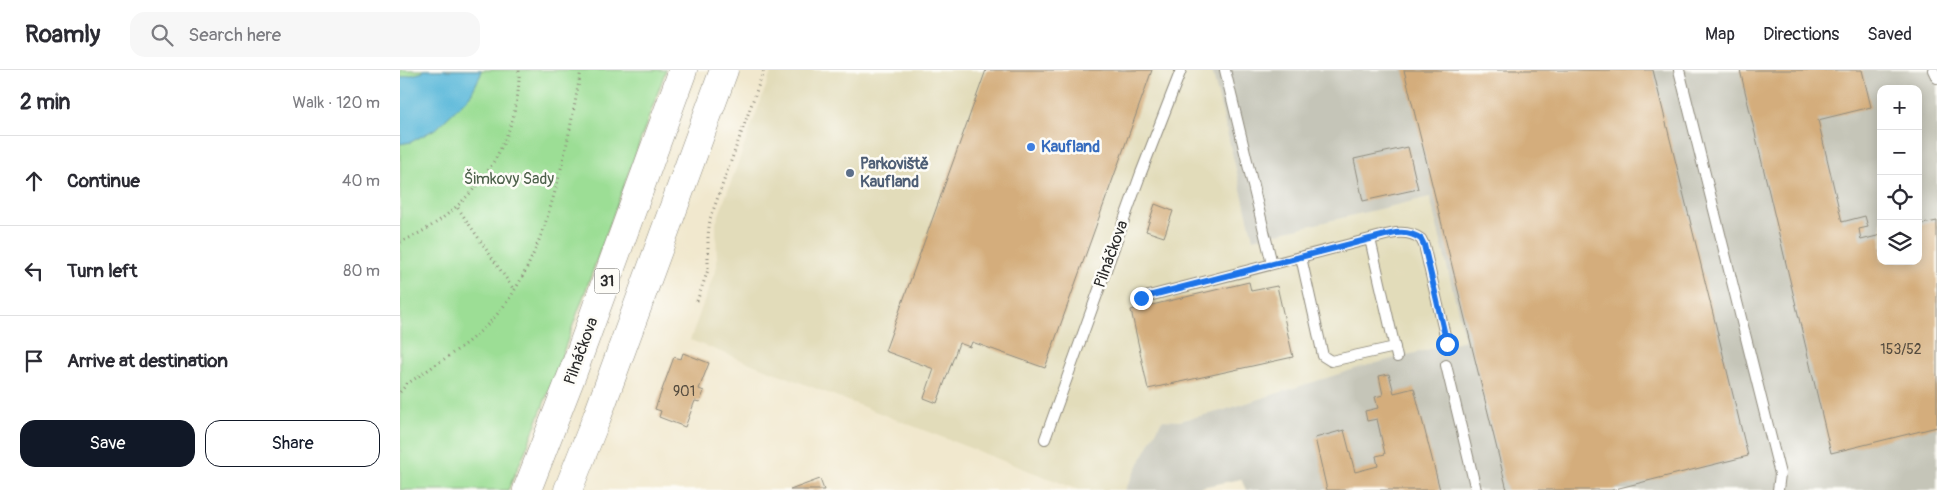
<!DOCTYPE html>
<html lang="en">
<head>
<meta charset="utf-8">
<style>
  body { margin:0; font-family:Pangolin,sans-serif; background:#f7f7f7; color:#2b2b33 }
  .controls { position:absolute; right:15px; top:15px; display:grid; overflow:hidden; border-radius:10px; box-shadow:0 2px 12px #0003 }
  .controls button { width:45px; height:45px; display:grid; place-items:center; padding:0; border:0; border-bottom:1px solid #e1e1e2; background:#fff; color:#2b2b33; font:25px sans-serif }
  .stop { position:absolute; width:15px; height:15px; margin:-11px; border:4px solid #1a73e8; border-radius:50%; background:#fff }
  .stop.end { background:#1a73e8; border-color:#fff; box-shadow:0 1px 5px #0008 }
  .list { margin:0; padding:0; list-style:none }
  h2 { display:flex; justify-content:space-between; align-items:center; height:65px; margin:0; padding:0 20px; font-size:21px }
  h2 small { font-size:16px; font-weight:400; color:#7c7c81 }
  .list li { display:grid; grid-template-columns:32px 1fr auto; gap:15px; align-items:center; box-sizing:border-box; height:90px; padding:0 20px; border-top:1px solid #e1e1e2 }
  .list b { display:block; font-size:19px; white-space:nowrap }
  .list em { font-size:16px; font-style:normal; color:#7c7c81 }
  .actions { display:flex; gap:10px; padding:15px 20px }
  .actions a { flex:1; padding:11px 0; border:1px solid #111827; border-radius:15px; text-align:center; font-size:18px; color:#111827 }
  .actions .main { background:#111827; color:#fff }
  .icon { flex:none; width:28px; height:28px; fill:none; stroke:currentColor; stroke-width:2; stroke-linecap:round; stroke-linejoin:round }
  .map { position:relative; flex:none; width:1537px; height:420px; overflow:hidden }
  header { display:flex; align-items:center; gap:30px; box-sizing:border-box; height:70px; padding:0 25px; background:#fff; border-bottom:1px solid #e1e1e2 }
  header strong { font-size:24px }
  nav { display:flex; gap:28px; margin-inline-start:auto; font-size:18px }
  .search { width:350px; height:45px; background:#f7f7f7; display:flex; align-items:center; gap:12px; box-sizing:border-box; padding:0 18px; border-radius:15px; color:#7c7c81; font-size:19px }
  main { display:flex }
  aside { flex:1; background:#fff }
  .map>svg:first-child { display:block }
  .built { fill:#e2dcba }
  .industrial { fill:#c5c5b8; fill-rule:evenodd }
  .green { fill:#9cde95; stroke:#648460 }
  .water { fill:#5cb9da; stroke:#447282 }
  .building { fill:#d4ad7c }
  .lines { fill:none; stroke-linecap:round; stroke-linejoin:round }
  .lane-casing { stroke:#8e8a7c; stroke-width:12 }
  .primary-casing { stroke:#8e8a7c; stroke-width:29 }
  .path { stroke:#8e8a7c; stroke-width:3; stroke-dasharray:1 4; stroke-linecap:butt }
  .lane { stroke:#fff; stroke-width:10 }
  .primary { stroke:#fff; stroke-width:28 }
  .route { stroke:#1a73e8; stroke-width:6 }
  .shop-dot { fill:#3f7fe0; stroke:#fdfcf7; stroke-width:2 }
  .service-dot { fill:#5c6f8a; stroke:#fdfcf7; stroke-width:2 }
  .labels { text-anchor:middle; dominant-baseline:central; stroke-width:5; stroke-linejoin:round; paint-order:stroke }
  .number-label { font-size:14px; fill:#554c3f }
  .shield { fill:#fdfcf7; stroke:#6a6a68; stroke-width:1 }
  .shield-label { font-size:15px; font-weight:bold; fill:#2b2b2b }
  .shop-label { font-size:16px; font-weight:bold; fill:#366cbe; stroke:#fdfcf7; text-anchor:start }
  .service-label { font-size:16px; font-weight:bold; fill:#4e5e75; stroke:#fdfcf7; text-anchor:start }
  .park-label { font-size:16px; fill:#4d614b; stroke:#fdfcf7 }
  .street-label { font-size:16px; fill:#2b2b2b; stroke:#fdfcf7 }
</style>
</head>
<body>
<header>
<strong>Roamly</strong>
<div class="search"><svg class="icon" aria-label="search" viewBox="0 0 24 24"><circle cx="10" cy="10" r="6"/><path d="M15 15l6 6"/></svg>Search here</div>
<nav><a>Map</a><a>Directions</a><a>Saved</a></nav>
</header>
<main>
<aside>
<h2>2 min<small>Walk · 120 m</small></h2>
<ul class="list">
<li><svg class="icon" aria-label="ahead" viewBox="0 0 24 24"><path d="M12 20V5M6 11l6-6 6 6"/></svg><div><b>Continue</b></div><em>40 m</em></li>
<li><svg class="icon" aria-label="left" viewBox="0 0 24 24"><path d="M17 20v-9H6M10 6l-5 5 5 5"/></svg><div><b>Turn left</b></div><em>80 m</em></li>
<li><svg class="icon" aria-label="arrive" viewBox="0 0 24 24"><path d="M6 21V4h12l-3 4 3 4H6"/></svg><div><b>Arrive at destination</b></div></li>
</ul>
<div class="actions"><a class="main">Save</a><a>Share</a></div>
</aside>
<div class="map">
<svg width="1537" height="420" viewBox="0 0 1537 420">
  <rect width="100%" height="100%" fill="#fdfcf7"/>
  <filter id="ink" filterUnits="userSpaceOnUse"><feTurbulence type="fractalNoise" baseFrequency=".02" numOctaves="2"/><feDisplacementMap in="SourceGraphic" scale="10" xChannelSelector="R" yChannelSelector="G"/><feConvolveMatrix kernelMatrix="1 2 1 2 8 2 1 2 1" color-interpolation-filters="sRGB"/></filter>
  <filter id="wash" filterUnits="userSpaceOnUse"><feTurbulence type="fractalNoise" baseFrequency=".0096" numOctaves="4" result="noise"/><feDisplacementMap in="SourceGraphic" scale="20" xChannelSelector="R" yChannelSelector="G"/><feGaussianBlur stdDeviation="1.12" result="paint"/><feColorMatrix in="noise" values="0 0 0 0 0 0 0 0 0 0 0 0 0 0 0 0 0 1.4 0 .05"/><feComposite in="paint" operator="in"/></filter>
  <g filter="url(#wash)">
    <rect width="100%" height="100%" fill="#f1e8ce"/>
    <!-- built -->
    <path class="built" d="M372,0H812L853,169L1030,127L1065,270L961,297L821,341L779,351L762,350L725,420H679L290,270L317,196L316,153Z"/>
    <!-- industrial -->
    <path class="industrial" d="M812,0H1537V420H846L841,409L787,420H725L762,350L779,351L821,341L961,297L1065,270L1030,127L853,169ZM1481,19H1518V191H1481Z"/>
    <!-- green -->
    <path class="green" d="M0,0H266L153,310L127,377L108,420H0Z"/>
    <!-- water -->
    <path class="water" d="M23,0H81V4L70,26L37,58L11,72L0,74V8L23,2Z"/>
    <g id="blocks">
      <!-- building -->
      <path class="building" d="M586,0H752L645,298L572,272L570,277L559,273L537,333L524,328L534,299L485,281Z
        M1004,0H1253L1348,386L1211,420H1107Z
        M1340,0H1462L1471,37L1418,50L1442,152L1465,146L1468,157L1459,159L1461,170L1481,165V191H1518V155L1537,151V357L1431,383Z
        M1008,77L1018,119L963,131L954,89Z
        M755,134L773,141L764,167L746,161Z
        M849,212L851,221L877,216L893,287L748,319L731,240Z
        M283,283L309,293L299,319L304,321L300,332L295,331L285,357L259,347L261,341L255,339L274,287L281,289Z
        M989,304L994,323L1014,318L1040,420H927L915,368L944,360L955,402L978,396L976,386L985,384L977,349L967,351L965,341L978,338L975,327L983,325L979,306Z
        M420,409L424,420H390Z"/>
    </g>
  </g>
  <g filter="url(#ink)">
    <use href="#blocks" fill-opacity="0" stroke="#8e8a7c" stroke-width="1"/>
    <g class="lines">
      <!-- lane casing -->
      <g class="lane-casing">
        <path id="lane" d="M825,0L872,194
          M1279,0L1380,404L1378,420
          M1533,0L1537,8
          M970,169L997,287
          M901,187L923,286L931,291L995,277
          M741,228L970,169C987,165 1005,157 1021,169L1024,175L1047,274
          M1046,295L1076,420
          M645,369L741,103L781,0"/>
      </g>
      <!-- primary casing -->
      <g class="primary-casing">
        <path id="primary" d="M127,420L173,302L283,0
          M168,420L197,347L324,0"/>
      </g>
      <!-- path -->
      <path class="path" d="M58,138L114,220
        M0,172C68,145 121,74 119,0
        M297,231L308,200V166L310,149L364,0
        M0,322L7,314C36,294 67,276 91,251C147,193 167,77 181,0"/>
      <!-- lane -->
      <use href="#lane" class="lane"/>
      <!-- primary -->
      <use href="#primary" class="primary"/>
    </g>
  </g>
  <g class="lines" filter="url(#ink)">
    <!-- route -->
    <path class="route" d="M741,228L970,169C987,165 1005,157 1021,169L1024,175L1047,274"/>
  </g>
  <!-- markers -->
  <circle class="shop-dot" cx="631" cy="77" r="5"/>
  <circle class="service-dot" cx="450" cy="103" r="5"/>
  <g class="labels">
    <!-- number labels -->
    <g class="number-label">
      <text x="1501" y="279">153/52</text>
      <text x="284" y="321">901</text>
    </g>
    <!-- shield labels -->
    <rect class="shield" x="194.5" y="198.5" width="25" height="25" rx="4"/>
    <g class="shield-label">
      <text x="207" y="211">31</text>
    </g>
    <!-- shop labels -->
    <g class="shop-label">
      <text x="641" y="77">Kaufland</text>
    </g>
    <!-- service labels -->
    <g class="service-label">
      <text x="460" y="94">Parkoviště<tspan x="460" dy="18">Kaufland</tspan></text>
    </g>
    <!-- park labels -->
    <g class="park-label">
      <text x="109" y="109">Šimkovy Sady</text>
    </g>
    <!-- street labels -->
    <g class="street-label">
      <text transform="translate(711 184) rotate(-70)">Pilnáčkova</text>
      <text transform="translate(181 281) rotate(-70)">Pilnáčkova</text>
    </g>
  </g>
</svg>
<div class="controls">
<button>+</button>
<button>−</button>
<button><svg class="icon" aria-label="locate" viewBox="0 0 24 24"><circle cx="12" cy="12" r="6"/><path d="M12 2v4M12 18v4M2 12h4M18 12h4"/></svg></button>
<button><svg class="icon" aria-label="layers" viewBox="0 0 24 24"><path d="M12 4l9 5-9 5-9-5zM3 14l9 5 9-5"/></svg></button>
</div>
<div class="stop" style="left:1047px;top:274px"></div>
<div class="stop end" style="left:741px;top:228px"></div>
</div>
</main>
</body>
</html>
